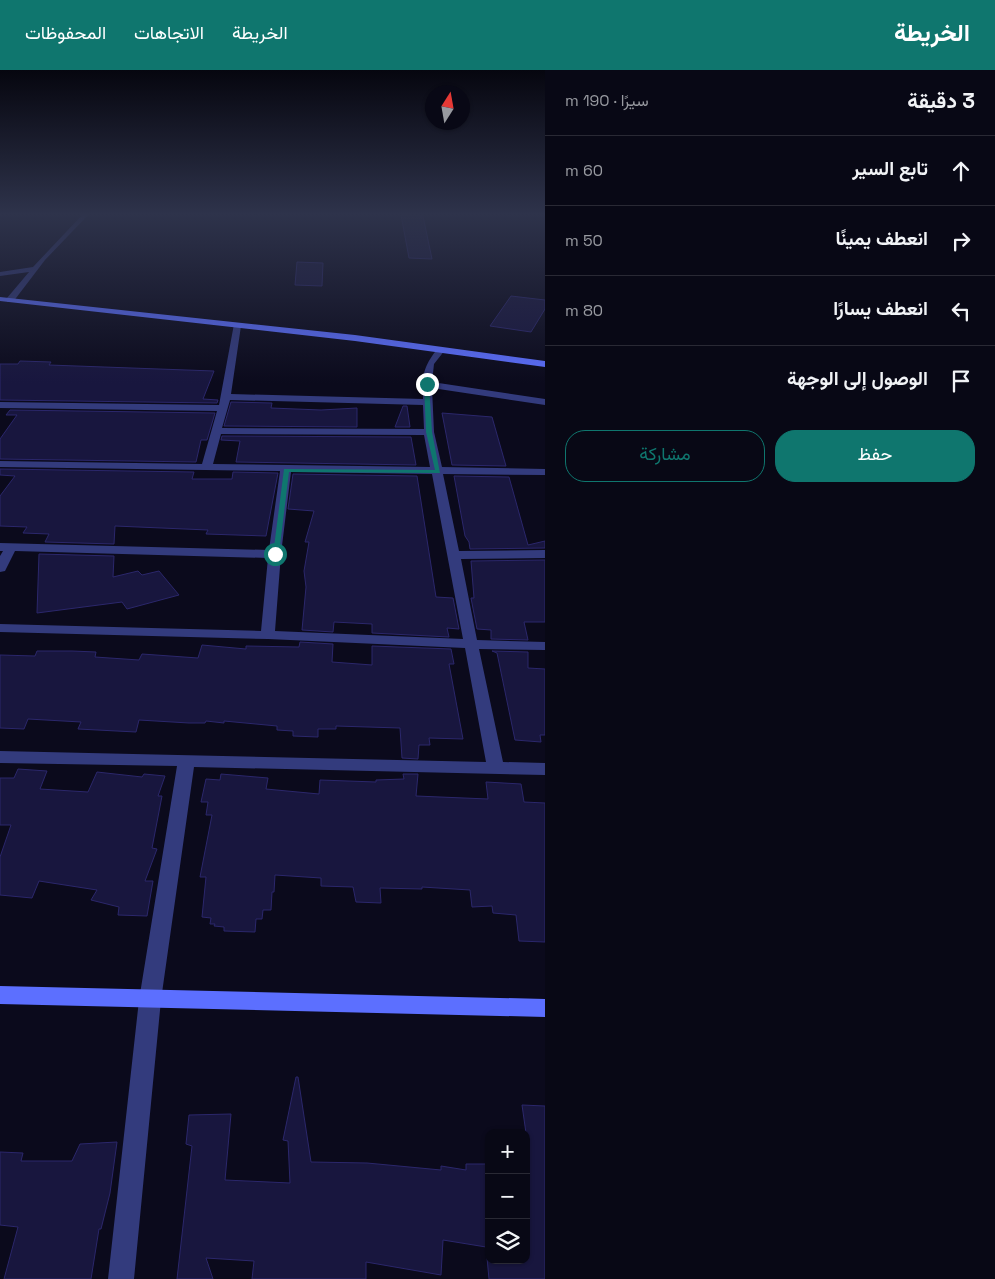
<!DOCTYPE html>
<html lang="ar">
<head>
<meta charset="utf-8">
<style>
  body { margin:0; font-family:"Space Grotesk",Vazirmatn,sans-serif; background:#161622; color:#f1f3f6; direction:rtl }
  .controls { position:absolute; right:15px; bottom:15px; display:grid; overflow:hidden; border-radius:10px; box-shadow:0 1px 4px #0004 }
  .controls button { width:45px; height:45px; display:grid; place-items:center; padding:0; border:0; border-bottom:1px solid #292934; background:#080815; color:#f1f3f6; font:25px sans-serif }
  .compass { position:absolute; left:425px; top:15px; width:45px; height:45px; border-radius:50%; background:#080815; box-shadow:0 1px 4px #0004; rotate:11deg }
  .stop { position:absolute; width:15px; height:15px; margin:-11px; border:4px solid #0f766e; border-radius:50%; background:#fff }
  .stop.end { background:#0f766e; border-color:#fff; box-shadow:0 1px 5px #0008 }
  .list { margin:0; padding:0; list-style:none }
  h2 { display:flex; justify-content:space-between; align-items:center; height:65px; margin:0; padding:0 20px; font-size:21px }
  h2 small { font-size:16px; font-weight:400; color:#989aa0 }
  .list li { display:grid; grid-template-columns:32px 1fr auto; gap:15px; align-items:center; box-sizing:border-box; height:70px; padding:0 20px; border-top:1px solid #292934 }
  .list b { display:block; font-size:19px; white-space:nowrap }
  .list em { font-size:16px; font-style:normal; color:#989aa0 }
  .actions { display:flex; gap:10px; padding:15px 20px }
  .actions a { flex:1; padding:11px 0; border:1px solid #0f766e; border-radius:20px; text-align:center; font-size:18px; color:#0f766e }
  .actions .main { background:#0f766e; color:#fff }
  .icon { flex:none; width:28px; height:28px; fill:none; stroke:currentColor; stroke-width:2; stroke-linecap:round; stroke-linejoin:round }
  .map { position:relative; flex:none; width:545px; height:1209px; overflow:hidden; direction:ltr }
  header { display:flex; align-items:center; gap:30px; box-sizing:border-box; height:70px; padding:0 25px; background:#0f766e; color:#fff }
  header strong { font-size:24px }
  nav { display:flex; gap:28px; margin-inline-start:auto; font-size:18px }
  main { display:flex }
  aside { flex:1; background:#080815 }
  .map>svg:first-child { display:block }
  .building { fill:#18163e; stroke:#2b276b }
  .lines { fill:none; stroke-linecap:round; stroke-linejoin:round }
  .street { fill:#333b7d; fill-rule:evenodd }
  .secondary { fill:#5c6fff; fill-rule:evenodd }
  .route { fill:#0f766e }
</style>
</head>
<body>
<header>
<strong>الخريطة</strong>
<nav><a>الخريطة</a><a>الاتجاهات</a><a>المحفوظات</a></nav>
</header>
<main>
<aside>
<h2>3 دقيقة<small>سيرًا · 190 m</small></h2>
<ul class="list">
<li><svg class="icon" aria-label="ahead" viewBox="0 0 24 24"><path d="M12 20V5M6 11l6-6 6 6"/></svg><div><b>تابع السير</b></div><em>60 m</em></li>
<li><svg class="icon" aria-label="right" viewBox="0 0 24 24"><path d="M7 20v-9h11M14 6l5 5-5 5"/></svg><div><b>انعطف يمينًا</b></div><em>50 m</em></li>
<li><svg class="icon" aria-label="left" viewBox="0 0 24 24"><path d="M17 20v-9H6M10 6l-5 5 5 5"/></svg><div><b>انعطف يسارًا</b></div><em>80 m</em></li>
<li><svg class="icon" aria-label="arrive" viewBox="0 0 24 24"><path d="M6 21V4h12l-3 4 3 4H6"/></svg><div><b>الوصول إلى الوجهة</b></div></li>
</ul>
<div class="actions"><a class="main">حفظ</a><a>مشاركة</a></div>
</aside>
<div class="map">
<svg width="545" height="1209" viewBox="0 0 545 1209">
  <rect width="100%" height="100%" fill="#0b0a1c"/>
  <!-- building -->
  <path class="building" d="M401,145L423,146L432,189L409,188Z
    M297,192L323,193L322,216L295,215Z
    M511,226L545,230V239L531,262L490,256Z
    M20,291L51,292L49,295L214,301L203,329L218,330L217,333L0,330V294H18Z
    M231,332L272,333L271,338L321,340L357,338V357L224,356Z
    M403,336H407L410,357H395Z
    M10,340L215,343L207,370H201L196,392L0,389V369L17,345H6Z
    M442,343L492,347L506,396L452,395Z
    M222,366L411,367L416,395L236,392L240,371L221,370Z
    M0,399L194,402L192,409H232L233,402L278,403L266,466L206,464L208,460L115,456L114,474L45,472L49,464L23,463L27,457L0,456V426L15,406L0,405Z
    M293,404L417,406L436,527L453,528L459,559L447,558L449,567L372,563V554L334,552L333,562L302,560L306,517L304,501L309,472H305L314,441L288,439Z
    M454,406L509,407L528,475L545,471V478L470,479L469,472L465,466Z
    M39,484L114,486L113,507L138,501L142,505L159,501L179,525L127,539L122,532L37,543Z
    M545,490V552H524L528,570L491,569V560L477,559L471,528H474L471,491Z
    M300,572L333,574L332,592L372,595V576L451,579L454,594H449L463,669L429,668L430,675H419L418,689L402,688L400,658L336,656V659H318V667L293,666V661L277,660V656L224,651V653L206,651L205,653H189L139,650L136,662L78,659L81,652L28,649L24,659L0,658V585L35,586L37,581H72L96,582L95,587L139,590L142,584L198,588L202,575L246,579V576L299,577Z
    M492,581L528,582V598L545,599V665H540L541,672L515,670L497,583Z
    M18,699L47,701L40,719L88,722L97,702L142,707L144,704L165,706L158,726H162L152,778L157,779L145,811H153L147,846L118,845L119,837L91,830L97,820L39,811L32,828L0,825V787L11,755H0V708H14Z
    M221,704L268,708L266,719L319,724L320,710L376,712V710L404,709L403,704H418L416,726L488,729L486,712L521,714L524,732L545,733V872L519,871L516,845L493,843L492,836L472,837L470,820L422,817V819L380,818L381,833L356,832L353,817L321,816V808L275,805L274,822H272L271,840H263L262,849H256L255,862L224,861V857L214,856L215,854H210L211,848L202,847L206,807H200L212,745H206L208,732H201L206,709L220,710Z
    M296,1007H298L311,1092L367,1093L441,1100V1096L466,1100V1094H489V1190H526V1063L522,1035L545,1036V1209H489L486,1177L443,1170L441,1205L366,1192V1209H252L254,1191L206,1188L213,1209H177L192,1076L186,1074L189,1045L231,1044L225,1110L290,1113L288,1071L283,1070Z
    M117,1072L110,1123L101,1159H99L91,1209H4L18,1157L0,1155V1082L23,1083L21,1091H72L80,1074Z"/>
  <g class="lines">
    <!-- street -->
    <path class="street" d="M83,144H89L45,190L13,232H7V228L29,202L0,206V202L33,197Z
      M234,254L241,256L231,324L423,329C422,305 423,297 438,278L441,277L445,280L434,294L432,312L545,329V335L432,318L434,362L442,397L545,399V405L443,404L459,481L545,480V488L461,489L477,570L545,572V580L479,579L503,692L545,693V705L194,697L161,930L134,1209H108L139,930L177,696L0,693V681L486,692L465,578L268,569L0,562V554L261,561L268,488L15,481L5,501L0,502V486L3,481H0V473L269,480L280,401L0,397V391L202,394L217,341L0,338V332L219,335ZM230,330L423,335L424,359L222,358ZM221,364L424,365L430,397L213,394ZM291,402L432,404L463,569L275,561L281,484Z"/>
    <!-- secondary -->
    <path class="secondary" d="M0,227L355,265L545,291V297L355,271L0,231Z
      M0,916L545,929V947L0,934Z"/>
  </g>
  <!-- sky -->
  <linearGradient id="sky" x2="0" y2="1"><stop stop-color="#06060f"/><stop offset="0.46" stop-color="#2e334b"/><stop offset="1" stop-color="#2e334b" stop-opacity="0"/></linearGradient>
  <rect width="545" height="313" fill="url(#sky)"/>
  <!-- route -->
  <path class="route" d="M427,313L429,314L432,362L440,403L289,402L279,484L273,485L284,399L435,400L426,362L424,314Z"/>
</svg>
<div class="controls">
<button>+</button>
<button>−</button>
<button><svg class="icon" aria-label="layers" viewBox="0 0 24 24"><path d="M12 4l9 5-9 5-9-5zM3 14l9 5 9-5"/></svg></button>
</div>
<svg class="compass" viewBox="-18 -18 36 36"><path d="M0-13l5 13h-10z" fill="#e53935"/><path d="M0 13l5-13h-10z" fill="#989aa0"/></svg>
<div class="stop" style="left:275px;top:484px"></div>
<div class="stop end" style="left:427px;top:314px"></div>
</div>
</main>
</body>
</html>
